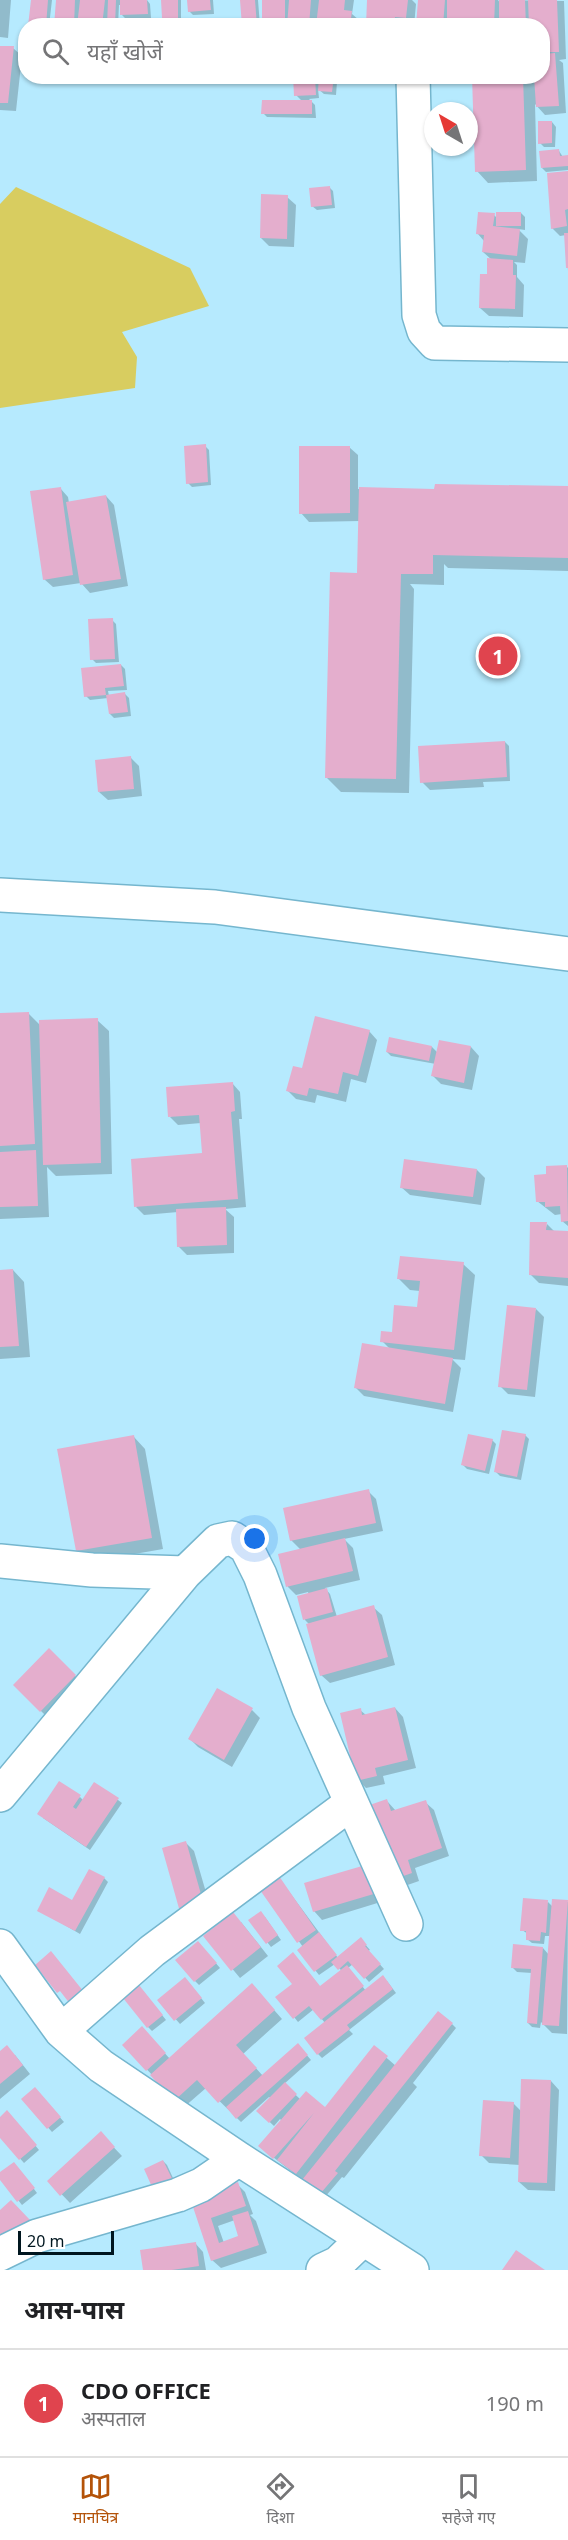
<!DOCTYPE html>
<html lang="hi">
<head>
<meta charset="utf-8">
<style>
  body { margin:0; font-family:"Noto Sans","Noto Sans Devanagari",sans-serif; background:#f2f2f2; color:#202124 }
  .compass { position:absolute; left:424px; top:102px; width:54px; height:54px; border-radius:50%; background:#fff; box-shadow:0 2px 4px #0004; rotate:321deg }
  .scale { position:absolute; left:18px; bottom:15px; width:96px; box-sizing:border-box; padding-left:6px; border:3px solid #00161f; border-top:0; font-size:16px; line-height:21px; white-space:nowrap; color:#00161f; -webkit-text-stroke:4px #fff; paint-order:stroke }
  .you { position:absolute; left:255px; top:1539px; width:21px; height:21px; margin:-15px; border:4px solid #fff; border-radius:50%; background:#1a73e8; box-shadow:0 0 0 9px #1a73e833 }
  .badge { display:grid; place-items:center; width:39px; height:39px; border-radius:50%; background:#b45309; color:#fff; font-size:20px; font-weight:700 }
  .pin { position:absolute; translate:-50% -50%; border:3px solid #fff; box-shadow:0 2px 6px #0006 }
  .list { margin:0; padding:0; list-style:none }
  h2 { display:flex; justify-content:space-between; align-items:center; height:78px; margin:0; padding:0 24px; font-size:26px }
  h2 small { font-size:20px; font-weight:400; color:#757577 }
  .list li { display:grid; grid-template-columns:39px 1fr auto; gap:18px; align-items:center; box-sizing:border-box; height:108px; padding:0 24px; border-top:2px solid #e0e0e0 }
  .list b { display:block; font-size:22px; white-space:nowrap }
  .list p { margin:0; font-size:20px; white-space:nowrap; color:#757577 }
  .list em { font-size:20px; font-style:normal; color:#757577 }
  .icon { flex:none; width:33px; height:33px; fill:none; stroke:currentColor; stroke-width:2; stroke-linecap:round; stroke-linejoin:round }
  .map { position:relative; flex:none; width:568px; height:2270px; overflow:hidden }
  .search { position:absolute; background:#fff; box-shadow:0 2px 4px #0004; left:18px; right:18px; top:18px; height:66px; display:flex; align-items:center; gap:15px; box-sizing:border-box; padding:0 21px; border-radius:24px; color:#757577; font-size:22px }
  .sheet { height:186px; background:#fff }
  nav { display:flex; justify-content:space-around; align-items:center; box-sizing:border-box; height:84px; border-top:2px solid #e0e0e0; background:#fff; font-size:16px; color:#757577 }
  nav a { display:grid; justify-items:center; gap:3px }
  nav .on { color:#b45309 }
  .map>svg:first-child { display:block }
  .green { fill:#d8cd60 }
  .shadow { fill:#0003; fill-rule:evenodd }
  .building { fill:#e4aecd }
  .lines { fill:none; stroke-linecap:round; stroke-linejoin:round }
  .minor-casing { stroke:#75b6ce; stroke-width:36 }
  .minor { stroke:#fff; stroke-width:33 }
</style>
</head>
<body>
<div class="map">
<svg width="568" height="2270" viewBox="0 0 568 2270">
  <rect width="100%" height="100%" fill="#b6eafe"/>
  <!-- green -->
  <path class="green" d="M16,187L190,268L209,306L122,332L137,357L135,388L0,408V204Z"/>
  <!-- shadow -->
  <path class="shadow" d="M0,0H11L8,38L0,37Z
    M33,0H52L49,26H30Z
    M57,0H147L150,4L151,18H141V21H154L158,26H136V18L126,19L132,25V26H122L128,21L122,15V5H119L118,26H55Z
    M163,0H181V24L186,26H161L169,24L163,18Z
    M189,0H213L214,14L193,15L189,11Z
    M241,0H258L260,26H243Z
    M264,0H354L352,14L359,20V26H263Z
    M369,0H412L416,4L414,26H367Z
    M419,0H498L500,3V0L564,1L566,59L559,60L563,63L566,113L545,115L535,104L537,181L488,183L477,171L474,76H528L536,84L542,76V26H418Z
    M0,48H13L22,56L16,111L0,110Z
    M253,76H286V84L257,83Z
    M295,76L333,78L337,82L336,95L324,94L318,89L319,98L309,99L315,105L316,118L267,117L263,113L302,101L296,95Z
    M552,122L556,127L555,147H544L540,143Z
    M559,151L563,157L568,156V170L546,172L542,168Z
    M568,173V271L566,235L560,236L552,228Z
    M329,187L333,191L335,208L317,210L312,206Z
    M287,197L296,205L294,247L269,246L261,238Z
    M521,213L525,217V230L518,229L528,239L525,263L514,262L517,265V277L524,285L523,317L489,316L480,308L491,276L492,260L483,252L484,241L478,234L494,215L498,219Z
    M205,446L209,450L211,485L192,487L188,483Z
    M349,447L358,455V489L434,490L568,488V571L448,568L444,564V585L410,584L414,589L409,793L341,792L327,778L361,574L360,521L309,522L301,513Z
    M60,488L68,497L69,503L106,496L114,505L128,586L90,593L81,583L53,587L44,579Z
    M112,620L116,624L119,662L96,663L92,659Z
    M121,665L125,669L127,690L108,691L109,696L125,694L129,698L131,716L114,718L110,714L108,698L90,700L86,696Z
    M505,742L509,746L510,781L483,782L484,787L430,790L422,782Z
    M131,758L139,766L142,796L108,800L99,792Z
    M28,1013L40,1025L97,1020L109,1031L112,1174L56,1176L47,1167L49,1217L0,1219V1015Z
    M369,1031L377,1040L366,1083L351,1079L346,1102L317,1095L315,1103L296,1099L288,1091L303,1070Z
    M432,1047L438,1053L471,1047L479,1056L472,1090L441,1084L433,1076L436,1064L391,1056L387,1052Z
    M232,1083L240,1092L242,1119H239L246,1207L225,1209L234,1217V1253L187,1255L179,1247L178,1212L144,1215L136,1207L203,1155L201,1123L178,1125L170,1117Z
    M566,1166L568,1168V1226L562,1221V1214L555,1215L537,1201L548,1176Z
    M477,1170L485,1178L481,1205L410,1195L401,1187Z
    M547,1224L555,1232L568,1233V1286L539,1283L531,1275Z
    M463,1264L475,1275L465,1360L452,1359L461,1368L453,1412L364,1396L356,1388L390,1349L382,1341L393,1334L418,1309L420,1291L410,1290L399,1279Z
    M13,1270L24,1282L30,1357L0,1359V1272Z
    M536,1309L544,1317L535,1397L508,1394L500,1386Z
    M525,1435L529,1439L521,1480L500,1476L496,1472Z
    M134,1437L145,1449L163,1549L89,1562L77,1551Z
    M492,1440L496,1444L489,1474L467,1469L463,1465Z
    M368,1491L376,1499L383,1531L344,1539L353,1548L360,1580L325,1588L330,1594L337,1617L373,1607L382,1615L395,1665L330,1683L321,1675L310,1625L305,1620L299,1597L309,1595L308,1592L296,1595L288,1587L280,1555L301,1550L291,1540Z
    M49,1650L83,1684L49,1719L15,1685Z
    M395,1708L403,1717L416,1768L383,1776L385,1784L366,1788L358,1780L360,1710L366,1715Z
    M252,1710L260,1718L232,1767L198,1747L190,1739Z
    M80,1797L83,1800H118L122,1803L90,1850L43,1818Z
    M387,1801L396,1811L425,1802L434,1810L449,1856L415,1868L419,1881L396,1889Z
    M186,1843L194,1851L212,1913L189,1919Z
    M368,1866L384,1901L322,1920L314,1911Z
    M104,1878L108,1882L80,1934L39,1910L72,1902Z
    M279,1878L338,1958L364,1943L370,1950L368,1951L384,1969L369,1982L353,1964L348,1968L366,1991L387,1981L396,1993L349,2030L353,2034L322,2058L318,2054L325,2023L314,2009L298,2022L278,1997L294,1984L293,1954L321,1988L342,1971L335,1964L319,1975L299,1950L303,1947L262,1890Z
    M554,1901L568,1902L567,2034L552,2033L541,2022L540,2028L532,2027L528,2023L532,1973L517,1972L513,1968L543,1948L549,1955L551,1936H545L544,1944L532,1943L527,1939L528,1934L522,1930L548,1902L553,1907Z
    M265,1917L281,1940L271,1947L250,1920Z
    M241,1922L268,1956L240,1978L205,1936Z
    M202,1947L220,1968L199,1985L195,1981Z
    M189,1983L205,2003L180,2024L159,2000Z
    M143,1991L166,2020L152,2031L148,2027Z
    M260,1994L282,2019L243,2054L263,2076L298,2045L311,2060L284,2084L300,2099L325,2109L374,2047L396,2066L452,2024L456,2028L413,2083L417,2087L344,2178L342,2177L325,2197L269,2154L282,2121L280,2119L274,2126L258,2111L271,2098L269,2097L241,2122L206,2088L183,2108L124,2045L142,2028L170,2059Z
    M0,2053L15,2055L30,2074L0,2099Z
    M551,2081L559,2090L555,2191L528,2190L519,2182L520,2165L489,2163L481,2155L513,2103L522,2112Z
    M39,2093L64,2122L52,2132L23,2099Z
    M11,2116L39,2150L24,2163L0,2136V2119Z
    M100,2133L122,2156L70,2203L49,2181Z
    M163,2161L167,2165L179,2191L146,2169Z
    M18,2168L37,2193L22,2205L0,2177V2174Z
    M237,2184L245,2192L253,2214L250,2215L256,2221L267,2253L221,2268L212,2260L192,2199ZM235,2220L240,2237L224,2243L218,2226Z
    M195,2243L203,2252L206,2270H145Z"/>
  <!-- building -->
  <path class="building" d="M31,0H48L46,26H28Z
    M56,0H75L74,26H54Z
    M80,0H105L102,26H77Z
    M108,0H116L115,26H107Z
    M120,0H147L148,14L120,15Z
    M161,0H178V18H162Z
    M187,0H210L211,10L188,12Z
    M240,0H255L257,26H242Z
    M262,0H285V26H262Z
    M289,0H311L309,26H287Z
    M319,0H345L344,10L352,11L350,26H316Z
    M367,0H408L406,18L395,17L394,26H366Z
    M418,0H445L443,26H416Z
    M447,0H495L494,26H447Z
    M499,0H525L526,26H499Z
    M528,0H557L559,52H543V26H529Z
    M121,19H128V26H121Z
    M135,19L155,20L154,26H135Z
    M159,22L185,23V26H159Z
    M0,46H14L8,103H0Z
    M555,53L559,106L536,107L534,76H543V54Z
    M251,76H283L282,80H251Z
    M293,76H315L316,95L294,96Z
    M319,76H334L332,92L318,91Z
    M472,76H523L526,170L475,172Z
    M262,100H312V114H261Z
    M538,121H552V143L538,144Z
    M559,149L560,156L568,155V166L541,168L539,151Z
    M568,171V209L565,210L567,226L551,229L547,173Z
    M330,186L332,205L311,207L309,188Z
    M261,194L288,195L287,239L260,238Z
    M478,212L495,213L493,226L520,229L517,256L482,252L484,235L476,234Z
    M496,212H521V226H496Z
    M564,233H568V268H566Z
    M487,258L513,260V275H516L515,309L479,308L480,274H487Z
    M206,444L208,482L186,484L184,446Z
    M299,446H350V513L299,514Z
    M435,484L568,486V558L433,555V574H401L396,779L325,778L330,572L357,573L359,487L434,489Z
    M61,487L73,575L43,580L30,491Z
    M106,495L121,579L80,585L66,502Z
    M113,618L115,659L90,660L88,619Z
    M121,664L124,686L105,688L106,695L84,697L81,668Z
    M125,692L128,712L109,714L106,695Z
    M505,741L507,777L420,783L418,746Z
    M131,756L134,789L98,792L95,760Z
    M29,1012L35,1144L0,1146V1013Z
    M315,1016L370,1030L358,1076L343,1072L338,1094L309,1088L307,1096L286,1091L293,1066L302,1068Z
    M98,1018L101,1163L43,1165L39,1020Z
    M389,1037L432,1046L429,1061L386,1052Z
    M439,1040L471,1046L464,1083L431,1076Z
    M233,1082L235,1111L231,1112L238,1199L134,1207L131,1159L202,1153L199,1115L168,1117L166,1087Z
    M36,1150L38,1206L0,1207V1152Z
    M404,1159L477,1169L473,1197L400,1188Z
    M567,1165L568,1221L561,1222L560,1206L545,1207V1202H536L534,1175L546,1174V1166Z
    M226,1207L227,1245L177,1247L176,1209Z
    M530,1222H547L546,1230L568,1231V1278L529,1275Z
    M400,1256L464,1262L454,1350L380,1342L381,1331L392,1332L394,1305L417,1307L420,1281L397,1279Z
    M13,1269L19,1346L0,1347V1270Z
    M507,1305L536,1308L527,1390L498,1387Z
    M362,1343L453,1358L445,1404L354,1388Z
    M502,1430L526,1434L517,1477L494,1472Z
    M468,1434L493,1439L485,1471L461,1465Z
    M134,1435L152,1538L76,1551L57,1449Z
    M369,1489L376,1523L290,1541L283,1508Z
    M345,1538L353,1571L286,1587L278,1554Z
    M327,1588L333,1612L303,1620L297,1596Z
    M374,1605L388,1657L320,1676L306,1624Z
    M49,1648L76,1675L40,1712L13,1685Z
    M217,1688L253,1708L224,1760L188,1739Z
    M395,1707L408,1760L375,1768L377,1776L356,1781L340,1713L361,1708L362,1715Z
    M59,1781L81,1795L73,1807L76,1809L94,1782L119,1798L86,1847L37,1814Z
    M387,1799L391,1811L426,1800L442,1848L408,1860L412,1873L386,1882L361,1808Z
    M186,1841L204,1905L180,1912L162,1848Z
    M369,1864L377,1893L313,1912L304,1883Z
    M89,1869L105,1877L75,1931L37,1911L49,1887L72,1900Z
    M279,1876L316,1930L297,1943L260,1890Z
    M523,1898L548,1900L546,1933L541,1932L540,1941L526,1940V1931H520Z
    M552,1899L568,1900L559,2026L542,2025Z
    M261,1911L278,1935L266,1944L248,1920Z
    M233,1912L261,1947L231,1971L203,1936Z
    M319,1932L337,1955L314,1972L297,1950Z
    M361,1937L367,1945L365,1946L381,1964L364,1979L348,1961L338,1970L331,1962Z
    M198,1941L217,1963L194,1982L175,1960Z
    M513,1944L543,1947L537,2024L527,2023L531,1969L511,1968Z
    M51,1951L92,2002L78,2014L60,1991L57,1993L35,1965Z
    M293,1952L320,1986L347,1965L364,1986L321,2020L309,2006L293,2019L275,1997L292,1984L277,1966Z
    M383,1975L393,1989L347,2025L350,2029L317,2055L304,2038Z
    M185,1977L202,1998L174,2021L157,2000Z
    M252,1983L275,2010L236,2045L257,2068L218,2103L197,2080L174,2101L150,2075Z
    M139,1985L163,2015L147,2028L123,1998Z
    M438,2011L453,2023L335,2171L338,2173L320,2194L302,2180Z
    M142,2026L166,2053L146,2071L122,2045Z
    M298,2043L308,2055L236,2119L226,2107Z
    M7,2045L23,2065L0,2084V2051Z
    M374,2045L388,2056L296,2174L277,2160L314,2113L273,2159L258,2146L306,2091L325,2107Z
    M521,2079L551,2080L547,2183L518,2182Z
    M285,2082L297,2094L269,2123L256,2111Z
    M35,2087L61,2117L47,2129L21,2099Z
    M483,2100L514,2102L510,2158L479,2156Z
    M7,2110L37,2145L19,2160L0,2138V2117Z
    M101,2131L115,2147L60,2196L47,2181Z
    M163,2160L176,2187L156,2196L144,2169Z
    M14,2162L35,2188L17,2202L0,2180V2172Z
    M238,2182L246,2206L211,2218L219,2243L238,2236L232,2216L248,2211L259,2245L211,2261L190,2198Z
    M11,2200L30,2220L2,2246L0,2244V2210Z
    M196,2242L199,2266L172,2270H143L140,2250Z
    M516,2250L545,2270H502Z"/>
  <g class="lines">
    <!-- minor casing -->
    <g class="minor-casing">
      <path id="minor" d="M413,76L419,315L424,331L435,343L568,345
        M0,895L215,907L568,954
        M0,1561L92,1570L185,1573
        M0,1795L185,1573L218,1541L232,1538L246,1547L260,1575L309,1708L406,1924
        M0,1946L61,2031L101,2066L239,2159L412,2270
        M61,2031L152,1951L350,1804
        M0,2254L37,2236L178,2195L201,2185L239,2159
        M323,2270L338,2263L363,2239"/>
    </g>
    <!-- minor -->
    <use href="#minor" class="minor"/>
  </g>
</svg>
<svg class="compass" viewBox="-18 -18 36 36"><path d="M0-13l5 13h-10z" fill="#e53935"/><path d="M0 13l5-13h-10z" fill="#757577"/></svg>
<div class="scale">20 m</div>
<div class="you"></div>
<div class="pin badge" style="left:498px;top:656px;background:#e0444e">1</div>
<div class="search"><svg class="icon" aria-label="search" viewBox="0 0 24 24"><circle cx="10" cy="10" r="6"/><path d="M15 15l6 6"/></svg>यहाँ खोजें</div>
</div>
<section class="sheet">
<h2>आस-पास<small></small></h2>
<ul class="list">
<li><span class="badge" style="background:#e0444e">1</span><div><b>CDO OFFICE</b><p>अस्पताल</p></div><em>190 m</em></li>
</ul>
</section>
<nav>
<a class="on"><svg class="icon" aria-label="map" viewBox="0 0 24 24"><path d="M3 6l6-2 6 2 6-2v14l-6 2-6-2-6 2zM9 4v14M15 6v14"/></svg>मानचित्र</a>
<a><svg class="icon" aria-label="directions" viewBox="0 0 24 24"><path d="M12 3l9 9-9 9-9-9zM9 14v-3h6M13 9l2 2-2 2"/></svg>दिशा</a>
<a><svg class="icon" aria-label="saved" viewBox="0 0 24 24"><path d="M7 4h10v16l-5-4-5 4z"/></svg>सहेजे गए</a>
</nav>
</body>
</html>
